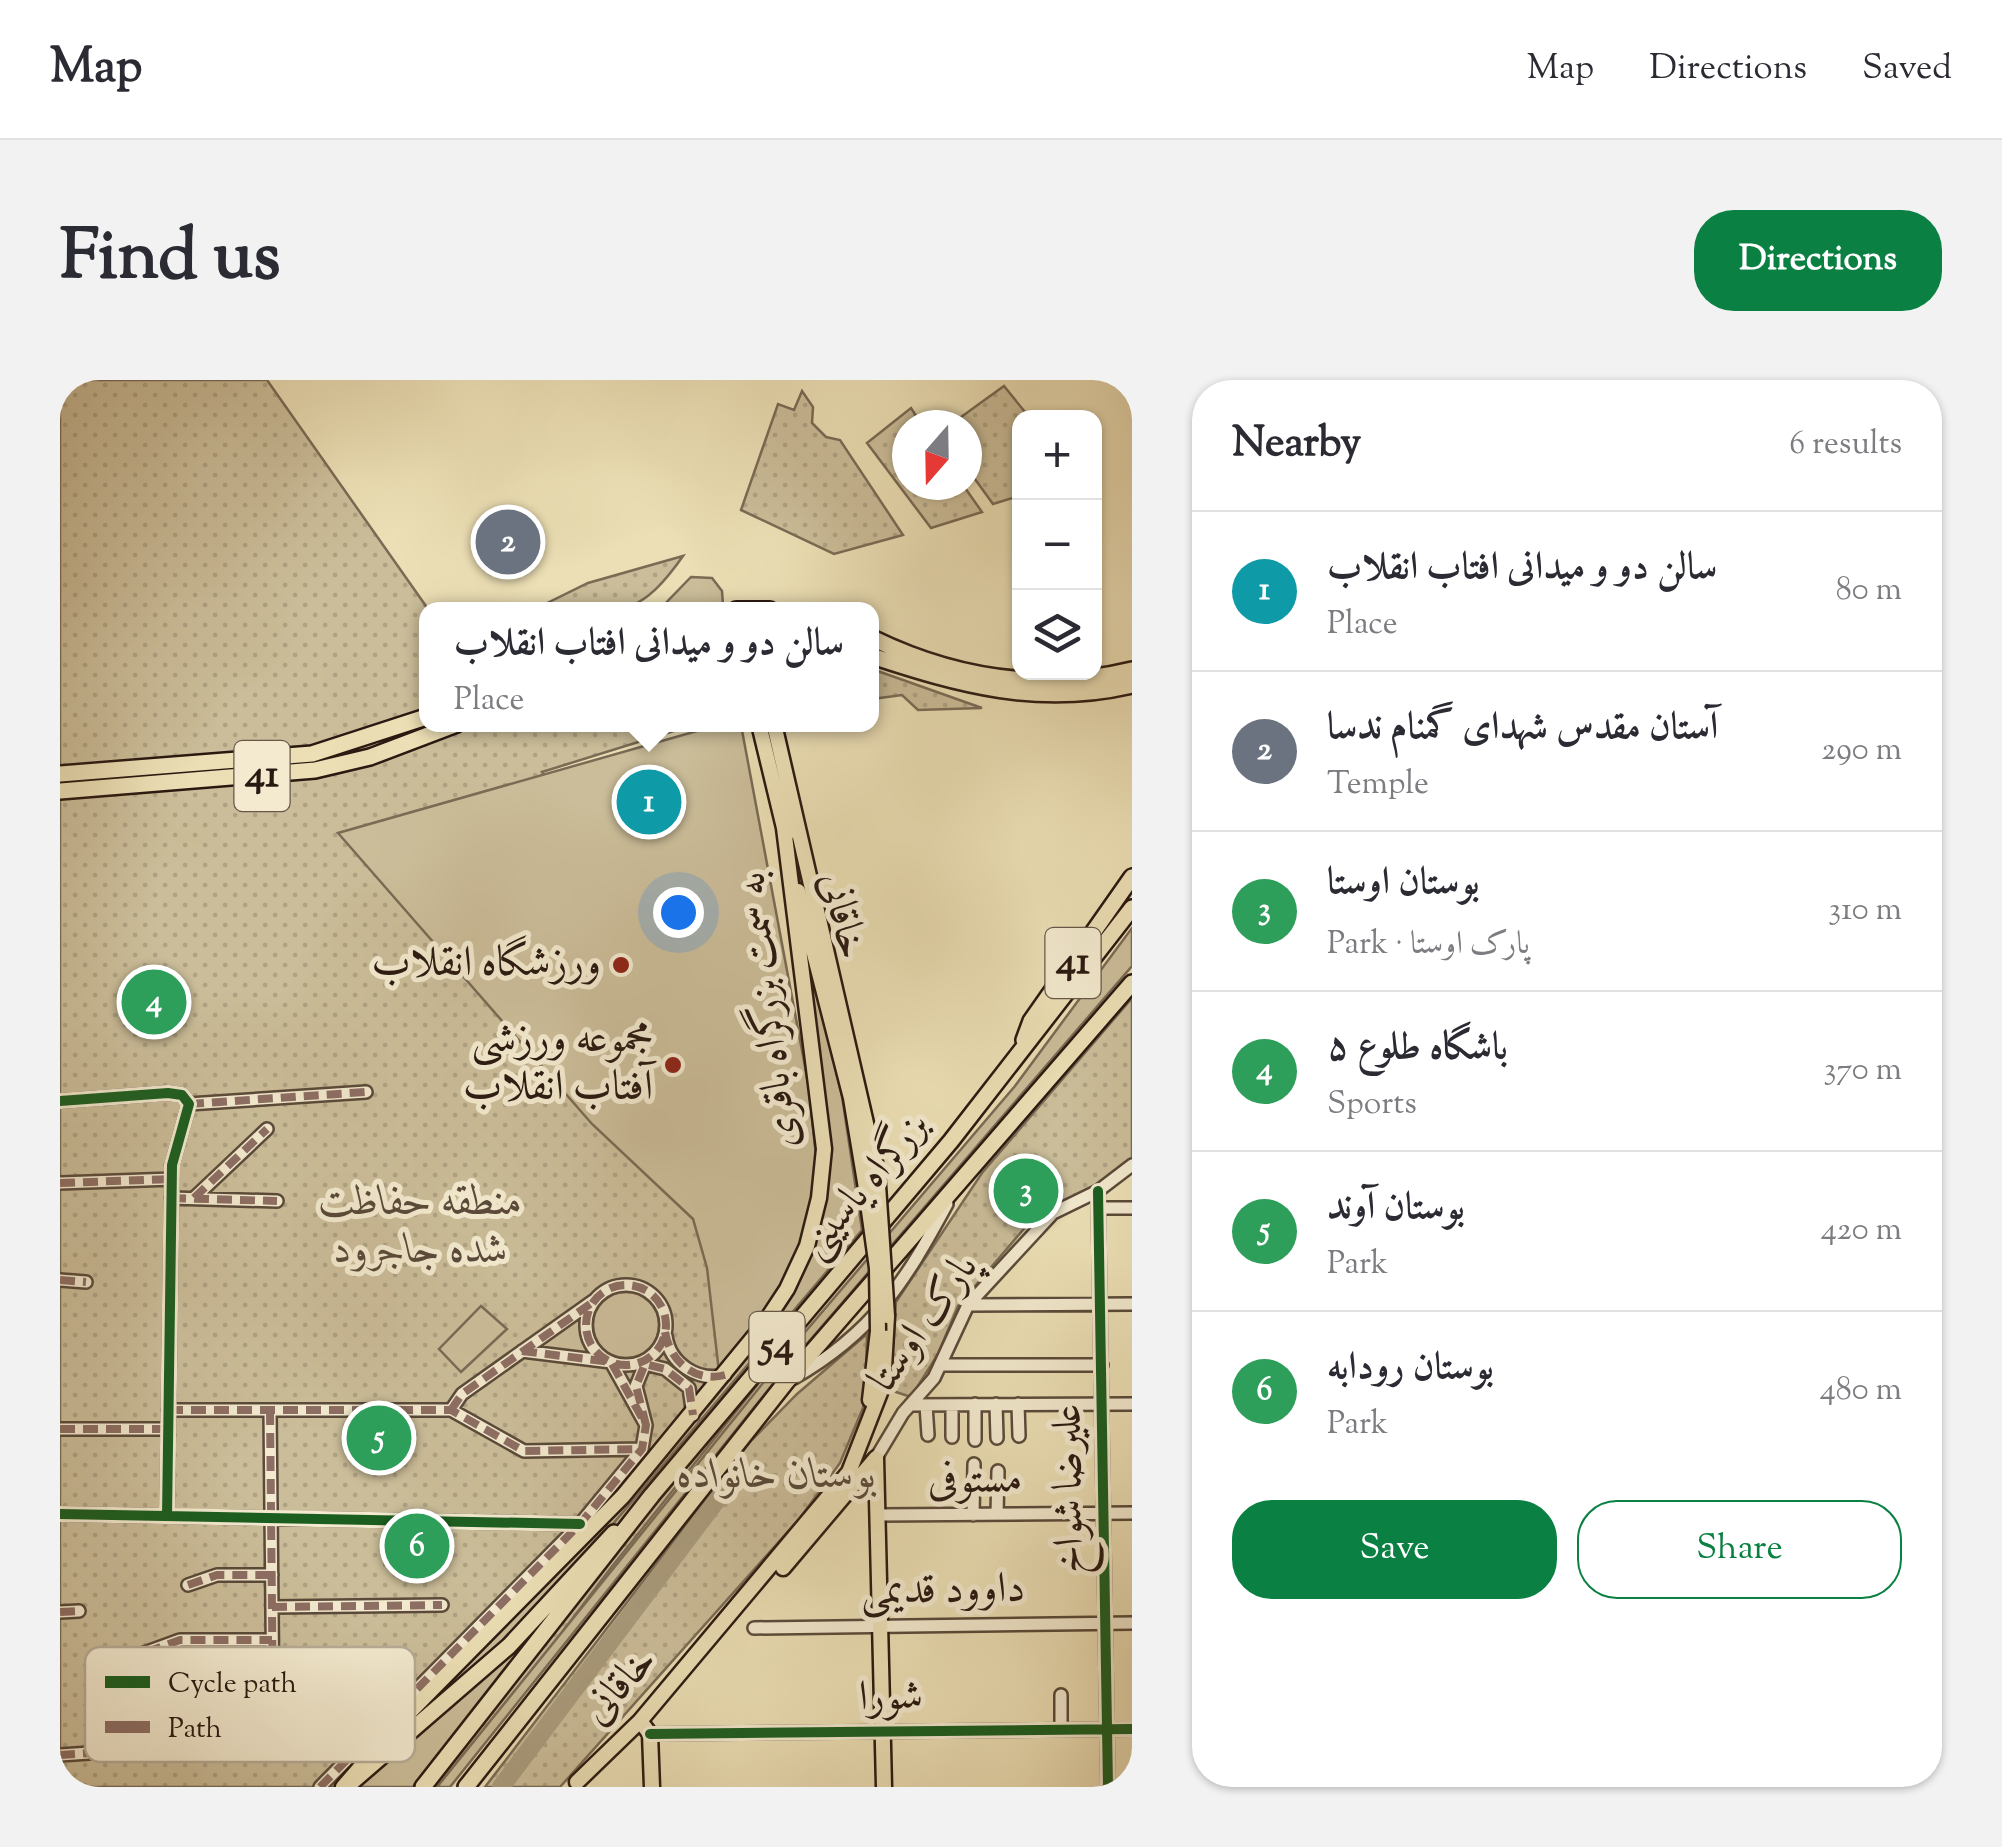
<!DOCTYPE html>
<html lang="en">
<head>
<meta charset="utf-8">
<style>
  body { margin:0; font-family:"Sorts Mill Goudy",Amiri,serif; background:#f2f2f3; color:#2b2b33 }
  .controls { position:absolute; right:30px; top:30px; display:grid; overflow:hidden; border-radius:20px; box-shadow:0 2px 8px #0004 }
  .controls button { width:90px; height:90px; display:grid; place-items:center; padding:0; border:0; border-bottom:2px solid #e1e1e2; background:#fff; color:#2b2b33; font:50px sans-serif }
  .compass { position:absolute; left:832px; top:30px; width:90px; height:90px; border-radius:50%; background:#fff; box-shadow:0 2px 8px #0004; rotate:200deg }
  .you { position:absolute; left:618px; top:532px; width:35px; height:35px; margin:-25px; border:8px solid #fff; border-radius:50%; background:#1a73e8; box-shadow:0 0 0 15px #1a73e833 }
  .badge { display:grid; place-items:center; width:65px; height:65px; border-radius:50%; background:#0b8043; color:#fff; font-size:32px; font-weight:700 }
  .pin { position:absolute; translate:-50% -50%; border:5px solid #fff; box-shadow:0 2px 10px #0006 }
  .popup { position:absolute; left:359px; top:222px; width:460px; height:130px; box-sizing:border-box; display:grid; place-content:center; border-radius:20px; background:#fff; filter:drop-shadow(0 2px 8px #0005); font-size:32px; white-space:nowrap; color:#7c7c81 }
  .popup b { font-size:38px; color:#2b2b33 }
  .popup::after { content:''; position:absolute; left:50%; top:100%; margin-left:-20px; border:20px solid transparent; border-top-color:#fff }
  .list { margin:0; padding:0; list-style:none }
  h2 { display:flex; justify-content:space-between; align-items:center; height:130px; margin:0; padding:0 40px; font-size:42px }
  h2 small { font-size:32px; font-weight:400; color:#7c7c81 }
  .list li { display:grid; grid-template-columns:65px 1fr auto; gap:30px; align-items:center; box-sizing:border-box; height:160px; padding:0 40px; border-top:2px solid #e1e1e2 }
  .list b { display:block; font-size:38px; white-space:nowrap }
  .list p { margin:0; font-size:32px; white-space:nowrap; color:#7c7c81 }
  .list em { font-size:32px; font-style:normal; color:#7c7c81 }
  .actions { display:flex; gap:20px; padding:30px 40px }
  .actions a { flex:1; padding:22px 0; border:2px solid #0b8043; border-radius:40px; text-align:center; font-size:35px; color:#0b8043 }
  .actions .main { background:#0b8043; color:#fff }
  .icon { flex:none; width:55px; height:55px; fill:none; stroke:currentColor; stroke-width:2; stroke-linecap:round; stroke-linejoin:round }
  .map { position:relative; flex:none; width:1072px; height:1407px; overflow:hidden; border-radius:40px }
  header { display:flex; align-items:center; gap:60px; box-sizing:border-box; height:140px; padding:0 50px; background:#fff; border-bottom:2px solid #e1e1e2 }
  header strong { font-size:48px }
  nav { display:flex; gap:55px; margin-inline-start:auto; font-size:35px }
  .intro { display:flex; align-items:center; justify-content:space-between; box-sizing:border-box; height:240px; padding:0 60px }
  h1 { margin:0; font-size:70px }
  .button { padding:25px 45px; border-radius:40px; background:#0b8043; color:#fff; font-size:35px; font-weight:700 }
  main { display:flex; gap:60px; padding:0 60px }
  aside { flex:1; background:#fff; border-radius:40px; box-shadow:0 2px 8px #0004 }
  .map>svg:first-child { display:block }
  .grass { fill:url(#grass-dots); stroke:#7a6b55; stroke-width:2.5 }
  .garden { fill:#cbbd99; stroke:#7a6b55; stroke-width:2.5 }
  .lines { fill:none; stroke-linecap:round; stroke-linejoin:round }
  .river { stroke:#aa9c7d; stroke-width:18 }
  .minor-casing { stroke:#5a4a3a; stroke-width:16 }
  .major-casing { stroke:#2a1911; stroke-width:19 }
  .highway-casing { stroke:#2a1911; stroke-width:20 }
  .minor { stroke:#f3eacf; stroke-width:11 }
  .major { stroke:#ecdfb5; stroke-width:14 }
  .highway { stroke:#ecdfb5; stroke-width:15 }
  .major-bridge-casing { stroke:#2a1911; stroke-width:19; stroke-linecap:butt }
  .major-bridge { stroke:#ecdfb5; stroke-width:14 }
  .quiet { stroke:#8d6e63; stroke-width:8; stroke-dasharray:15 8; stroke-linecap:butt }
  .cycleway-casing { stroke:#f3eacf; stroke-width:16 }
  .cycleway { stroke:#1b5e20; stroke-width:10 }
  .poi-dot { fill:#8f2418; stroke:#f3eacf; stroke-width:4 }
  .labels { text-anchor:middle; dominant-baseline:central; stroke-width:10; stroke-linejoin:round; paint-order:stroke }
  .shield { fill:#f3eacf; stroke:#66584a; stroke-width:2.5 }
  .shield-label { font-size:40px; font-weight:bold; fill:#2a1911 }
  .street-label { font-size:42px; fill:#2a1911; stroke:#f3eacf }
  .poi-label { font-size:42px; fill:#2a1911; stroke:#f3eacf; text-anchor:end }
  .park-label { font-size:42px; font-style:italic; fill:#5a4a3a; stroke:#f3eacf }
  .key { fill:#f3eacf; stroke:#b7ab96; stroke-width:2.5 }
  .key-label { font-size:28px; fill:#2a1911 }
</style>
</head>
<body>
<header>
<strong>Map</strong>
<nav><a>Map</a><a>Directions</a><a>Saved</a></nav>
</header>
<div class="intro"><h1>Find us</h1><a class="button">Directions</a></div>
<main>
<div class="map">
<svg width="1072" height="1407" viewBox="0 0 1072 1407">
  <defs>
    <pattern id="grass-dots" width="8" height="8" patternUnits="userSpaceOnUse" patternTransform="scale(2.5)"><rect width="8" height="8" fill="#cbbd99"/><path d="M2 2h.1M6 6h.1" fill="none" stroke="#aea283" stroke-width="1.8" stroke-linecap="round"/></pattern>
  </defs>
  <rect width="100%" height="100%" fill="#ecdfb5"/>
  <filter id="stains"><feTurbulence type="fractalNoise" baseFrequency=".002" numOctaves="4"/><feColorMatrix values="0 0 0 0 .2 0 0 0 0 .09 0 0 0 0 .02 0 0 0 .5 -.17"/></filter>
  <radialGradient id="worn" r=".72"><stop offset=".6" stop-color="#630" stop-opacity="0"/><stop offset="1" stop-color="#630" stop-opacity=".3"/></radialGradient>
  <!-- grass -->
  <path class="grass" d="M0,0H207L368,229L366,344L633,345L482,392L812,862L550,1189L385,1407H0Z
    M944,6L969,37L959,38V116L933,124L907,88V45H890Z
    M742,11L753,27L752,43L766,57L780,60L843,155L774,174L681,130L718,24L734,30Z
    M851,28L862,45H847V105H903L922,132L871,148L807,63Z
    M623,176C574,246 554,230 475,229L528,203Z
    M812,289L922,328L858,330L842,315L812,319Z
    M1072,618V778L1047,799L974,837L898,926L878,974L851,1017L830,1010L836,922L922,793Z
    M807,954L805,1023L780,1083L740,1138L500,1407H425L690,1062L737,1014Z"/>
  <!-- garden -->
  <path class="garden" d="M631,197L652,198L662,211L663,225L656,229H600Z
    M658,345H681L749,708L758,796L738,875L707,932L659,992L647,888L633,839L532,744L278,453Z
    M733,512L782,716L802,850L530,1171L434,1274L325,1363L572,1114L739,898L769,772V752Z
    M1072,548V586L720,995L390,1407H377L728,972L955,706Z
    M533 945a33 33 0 1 1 66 0a33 33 0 1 1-66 0Z
    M421,926L447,949L401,992L379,969Z
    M521,934L522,961L531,975L476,968Z
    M522,1194L353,1407H295Z"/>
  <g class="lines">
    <!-- river -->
    <path class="river" d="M441,1407L678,1092"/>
    <!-- minor casing -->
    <g class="minor-casing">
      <path id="minor" d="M0,721L108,713L122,715L129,724L112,785L107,1136
        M129,724L306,712
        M0,803L112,799
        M1038,811L1048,1407
        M111,818L217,821
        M134,818L207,749
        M1039,828H1072
        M0,900L26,902
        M526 945a40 40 0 1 1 80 0a40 40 0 1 1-80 0Z
        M908,925L1072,924
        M606,956C610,984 638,1002 665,995
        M462,971L551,982L586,1045L576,1006L585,984L605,989L629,1008L633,1035
        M880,985H1042
        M734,998C813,953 845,902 887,824
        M915,1024V1060
        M936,1024L937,1058
        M958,1024L959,1056
        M850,1025L1072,1024
        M866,1025L868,1055
        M892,1025V1057
        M108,1030H391L464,1071L582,1069
        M210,1030L213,1331
        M391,1030L402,1014L533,921
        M0,1049H108
        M816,1078L843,1033L874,998L908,925L993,833L1038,811L1072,785
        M0,1134L520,1144
        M937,1134L938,1091
        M819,1135L1072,1133
        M913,1135L914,1084
        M128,1205L157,1195H212
        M212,1227L382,1225
        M0,1232L19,1231
        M694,1248L1072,1243
        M65,1280L120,1260H212
        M124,1333L296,1328
        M1001,1350V1315
        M590,1354L1072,1349
        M0,1375L44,1372
        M260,1407L520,1144L582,1069L586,1045"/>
    </g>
    <!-- major casing -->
    <g class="major-casing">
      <path id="major" d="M699,344L726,456
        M714,344L817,791
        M738,511L791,718L805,802
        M810,1020L818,951
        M816,1078L824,1407
        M723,1188L816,1078
        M580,1341L590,1354L592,1407
        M517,1402L580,1341L789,1092L823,1005L827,936
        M283,1407L339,1343L563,1116L702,947L727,909L747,866L759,818L764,769L724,448"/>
    </g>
    <!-- highway casing -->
    <g class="highway-casing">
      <path id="highway" d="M676,230H710
        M812,258C894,298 982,312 1072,290
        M812,276C900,305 979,327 1072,305
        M0,394L252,374L366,337
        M0,411L255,390L310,377L397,344
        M964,660L971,641L1072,497
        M286,1407L449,1266L554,1153
        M363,1407L592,1115L891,761L1072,528
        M406,1407L726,1002L1072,603"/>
    </g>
    <!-- minor -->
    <use href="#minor" class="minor"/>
    <!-- major -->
    <use href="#major" class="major"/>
    <!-- highway -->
    <use href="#highway" class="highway"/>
    <!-- major-bridge casing -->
    <g class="major-bridge-casing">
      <path id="major-bridge" d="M817,791L827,936
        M805,802L817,888L818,951"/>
    </g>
    <!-- major-bridge -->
    <use href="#major-bridge" class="major-bridge"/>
    <!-- quiet -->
    <path class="quiet" d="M129,724L306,712
      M0,803L112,799
      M111,818L217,821
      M134,818L207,749
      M0,900L26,902
      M526 945a40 40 0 1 1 80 0a40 40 0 1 1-80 0Z
      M605,952C610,981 634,1003 665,995
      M462,971L551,982L586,1045L576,1006L585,984L605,989L629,1008L633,1035
      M108,1030H391L464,1071L582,1069
      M210,1030L213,1331
      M391,1030L402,1014L533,922
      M0,1049H108
      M128,1205L157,1195H212
      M212,1227L382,1225
      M0,1232L19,1231
      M65,1280L120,1260H212
      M124,1333L296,1328
      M0,1375L44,1372
      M260,1407L520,1144L582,1069L586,1045"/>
    <!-- cycleway casing -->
    <g class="cycleway-casing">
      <path id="cycleway" d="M0,721L108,713L122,715L129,724L112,785L107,1136
        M1038,811L1048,1407
        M0,1134L520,1144
        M590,1354L1072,1349"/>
    </g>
    <!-- cycleway -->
    <use href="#cycleway" class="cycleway"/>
  </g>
  <!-- markers -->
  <g class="poi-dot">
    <circle cx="561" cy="585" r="10"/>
    <circle cx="613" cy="685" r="10"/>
  </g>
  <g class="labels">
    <!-- shield labels -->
    <g class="shield">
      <rect x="174.5" y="361" width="55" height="70" rx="8"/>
      <rect x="985.5" y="548" width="55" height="70" rx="8"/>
      <rect x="689.5" y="932" width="55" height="70" rx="8"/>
    </g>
    <g class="shield-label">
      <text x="202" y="396">41</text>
      <text x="1013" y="583">41</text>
      <text x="717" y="967">54</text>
    </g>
    <!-- street labels -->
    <g class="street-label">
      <text transform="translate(781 536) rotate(76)">خاقانی</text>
      <text transform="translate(710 630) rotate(-97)">به سمت بزرگراه باقری</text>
      <text transform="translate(806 806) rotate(-50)">بزرگراه یاسینی</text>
      <text transform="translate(865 944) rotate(-55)">پارک اوستا</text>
      <text transform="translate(915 1102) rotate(-1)">مستوفی</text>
      <text transform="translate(1011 1109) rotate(-91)">علیرضا شواخ</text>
      <text transform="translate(883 1212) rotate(-1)">داوود قدیمی</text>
      <text transform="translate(561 1307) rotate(-48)">خاقانی</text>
      <text transform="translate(831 1319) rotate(-1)">شورا</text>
    </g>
    <!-- poi labels -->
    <g class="poi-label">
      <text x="541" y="585">ورزشگاه انقلاب</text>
      <text x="593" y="661">مجموعه ورزشی<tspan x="593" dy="48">آفتاب انقلاب</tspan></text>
    </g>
    <!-- park labels -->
    <g class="park-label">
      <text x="361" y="824">منطقه حفاظت<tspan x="361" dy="48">شده جاجرود</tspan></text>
      <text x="717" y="1097">بوستان خانواده</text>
    </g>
  </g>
  <!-- legend -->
  <rect x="25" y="1267" width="330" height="115" rx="15" class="key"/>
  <rect x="45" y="1296" width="45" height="12" fill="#1b5e20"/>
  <rect x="45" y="1341" width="45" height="12" fill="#8d6e63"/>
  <g class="key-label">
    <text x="108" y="1312">Cycle path</text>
    <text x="108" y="1357">Path</text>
  </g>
  <rect width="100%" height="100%" filter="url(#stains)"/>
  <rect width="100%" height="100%" fill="url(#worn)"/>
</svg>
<div class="controls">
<button>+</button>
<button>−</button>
<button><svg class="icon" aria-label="layers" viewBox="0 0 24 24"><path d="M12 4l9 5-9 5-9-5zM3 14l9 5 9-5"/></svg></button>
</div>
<svg class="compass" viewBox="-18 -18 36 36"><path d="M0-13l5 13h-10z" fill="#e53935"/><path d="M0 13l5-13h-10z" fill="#7c7c81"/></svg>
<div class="you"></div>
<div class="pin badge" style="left:589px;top:422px;background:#0f9aa8">1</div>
<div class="popup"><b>سالن دو و میدانی افتاب انقلاب</b>Place</div>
<div class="pin badge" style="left:448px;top:162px;background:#6b7280">2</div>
<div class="pin badge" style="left:966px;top:811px;background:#2e9e5b">3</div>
<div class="pin badge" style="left:94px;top:622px;background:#2e9e5b">4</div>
<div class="pin badge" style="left:319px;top:1058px;background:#2e9e5b">5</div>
<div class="pin badge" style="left:357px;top:1166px;background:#2e9e5b">6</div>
</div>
<aside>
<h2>Nearby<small>6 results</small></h2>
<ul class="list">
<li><span class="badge" style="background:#0f9aa8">1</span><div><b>سالن دو و میدانی افتاب انقلاب</b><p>Place</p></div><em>80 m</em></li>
<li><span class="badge" style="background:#6b7280">2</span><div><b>آستان مقدس شهدای گمنام ندسا</b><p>Temple</p></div><em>290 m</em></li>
<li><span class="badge" style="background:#2e9e5b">3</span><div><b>بوستان اوستا</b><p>Park · پارک اوستا</p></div><em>310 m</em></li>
<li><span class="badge" style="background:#2e9e5b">4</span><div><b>باشگاه طلوع ۵</b><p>Sports</p></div><em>370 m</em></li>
<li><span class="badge" style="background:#2e9e5b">5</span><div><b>بوستان آوند</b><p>Park</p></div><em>420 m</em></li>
<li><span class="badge" style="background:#2e9e5b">6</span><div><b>بوستان رودابه</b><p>Park</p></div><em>480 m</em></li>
</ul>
<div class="actions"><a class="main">Save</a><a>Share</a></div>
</aside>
</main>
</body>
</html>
